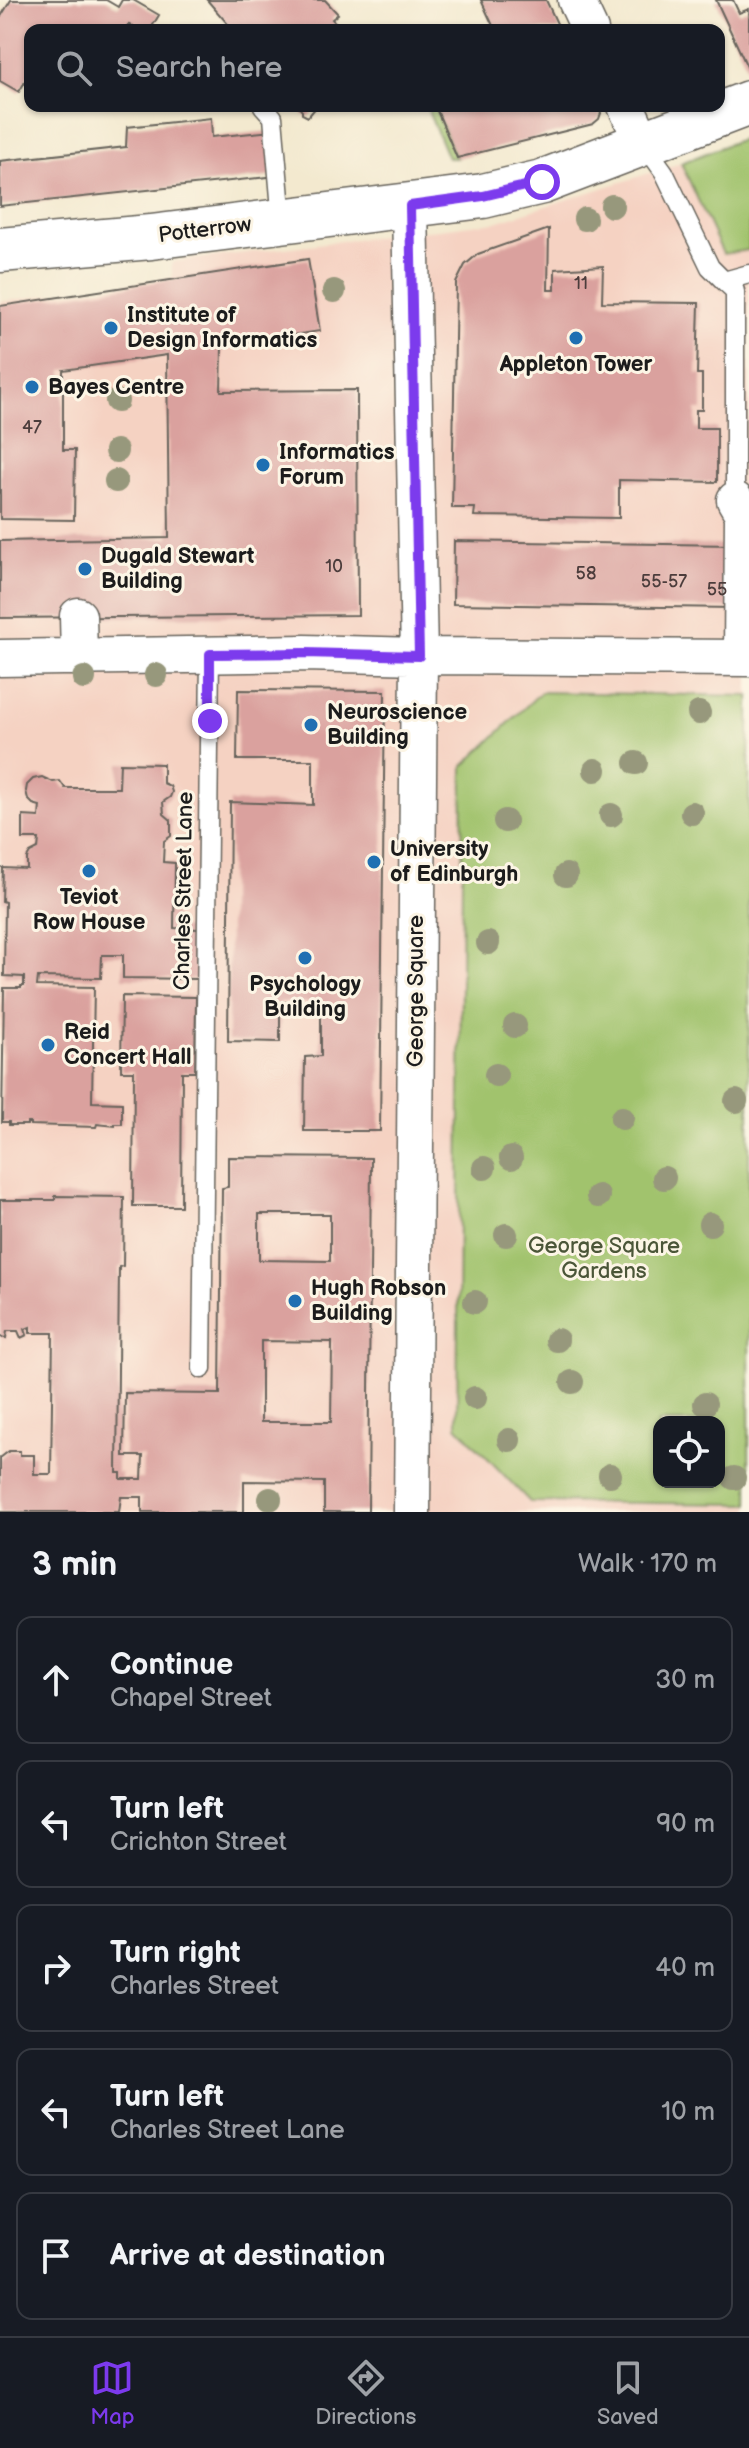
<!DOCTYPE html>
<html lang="en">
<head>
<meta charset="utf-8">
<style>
  body { margin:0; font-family:"Balsamiq Sans",sans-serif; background:#20242c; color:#f1f3f6 }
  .controls { position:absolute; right:24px; bottom:24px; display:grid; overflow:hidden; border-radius:16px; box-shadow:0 2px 6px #0004 }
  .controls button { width:72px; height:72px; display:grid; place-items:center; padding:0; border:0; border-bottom:2px solid #363941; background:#171b24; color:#f1f3f6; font:40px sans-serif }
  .stop { position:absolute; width:24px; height:24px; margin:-18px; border:6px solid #7c3aed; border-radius:50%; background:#fff }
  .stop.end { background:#7c3aed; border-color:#fff; box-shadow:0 2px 8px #0008 }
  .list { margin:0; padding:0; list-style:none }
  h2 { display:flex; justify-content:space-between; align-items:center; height:104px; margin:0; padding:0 32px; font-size:34px }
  h2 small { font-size:26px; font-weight:400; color:#9ea1a6 }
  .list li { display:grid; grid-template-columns:52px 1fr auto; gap:24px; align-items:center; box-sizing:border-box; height:128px; margin:0 16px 16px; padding:0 16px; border:2px solid #363941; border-radius:16px }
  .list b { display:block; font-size:30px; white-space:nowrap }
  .list p { margin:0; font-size:26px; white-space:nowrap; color:#9ea1a6 }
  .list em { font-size:26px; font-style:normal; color:#9ea1a6 }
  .icon { flex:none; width:44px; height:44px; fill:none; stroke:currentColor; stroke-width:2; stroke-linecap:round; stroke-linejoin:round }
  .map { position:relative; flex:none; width:749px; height:1512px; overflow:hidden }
  .search { position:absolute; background:#171b24; box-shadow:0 2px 6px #0004; left:24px; right:24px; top:24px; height:88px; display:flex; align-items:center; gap:20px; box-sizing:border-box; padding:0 28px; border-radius:16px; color:#9ea1a6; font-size:30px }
  .sheet { height:824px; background:#171b24 }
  nav { display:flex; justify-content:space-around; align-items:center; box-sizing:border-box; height:112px; border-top:2px solid #363941; background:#171b24; font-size:22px; color:#9ea1a6 }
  nav a { display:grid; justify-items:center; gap:4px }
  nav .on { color:#7c3aed }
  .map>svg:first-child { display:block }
  .built { fill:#f5d2c2; fill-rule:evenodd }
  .green { fill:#a1c36d; stroke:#5e7044; stroke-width:2; fill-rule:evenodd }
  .building { fill:#daa19e; fill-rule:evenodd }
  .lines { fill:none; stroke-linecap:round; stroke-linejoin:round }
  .lane-casing { stroke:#67645b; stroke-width:21 }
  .street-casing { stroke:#67645b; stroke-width:39 }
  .secondary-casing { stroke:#67645b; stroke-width:47 }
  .lane { stroke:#fff; stroke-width:18 }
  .street { stroke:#fff; stroke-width:36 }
  .secondary { stroke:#fff; stroke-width:44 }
  .tree { fill:#97987c }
  .route { stroke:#7c3aed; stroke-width:10 }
  .poi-dot { fill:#1f6fb2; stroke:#fcf5e5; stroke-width:3 }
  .labels { text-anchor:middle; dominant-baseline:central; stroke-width:6; stroke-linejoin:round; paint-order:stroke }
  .number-label { font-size:18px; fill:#4c3d3c }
  .street-label { font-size:22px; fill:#1c1c1c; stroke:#fcf5e5 }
  .poi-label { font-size:22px; font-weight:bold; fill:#1c1c1c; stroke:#fcf5e5; text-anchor:start }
  .park-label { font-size:22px; fill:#4b5638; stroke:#fcf5e5 }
</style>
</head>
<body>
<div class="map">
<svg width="749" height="1512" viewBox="0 0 749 1512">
  <rect width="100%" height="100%" fill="#fcf5e5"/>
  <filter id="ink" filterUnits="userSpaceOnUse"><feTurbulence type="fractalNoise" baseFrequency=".0125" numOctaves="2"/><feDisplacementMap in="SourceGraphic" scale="16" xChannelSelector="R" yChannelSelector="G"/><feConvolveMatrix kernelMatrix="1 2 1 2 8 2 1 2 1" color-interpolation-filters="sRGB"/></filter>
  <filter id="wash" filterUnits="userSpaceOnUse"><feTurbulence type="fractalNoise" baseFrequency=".006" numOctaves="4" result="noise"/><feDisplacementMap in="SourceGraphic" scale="32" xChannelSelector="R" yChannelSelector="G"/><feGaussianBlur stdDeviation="1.8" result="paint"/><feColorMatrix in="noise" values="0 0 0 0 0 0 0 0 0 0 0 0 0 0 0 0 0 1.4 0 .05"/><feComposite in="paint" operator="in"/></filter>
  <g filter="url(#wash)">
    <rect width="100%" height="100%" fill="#f3e9cf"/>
    <!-- built -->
    <path class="built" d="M749,136V1512H0V302L172,278V262L496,222L681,163ZM659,1422H719V1482H659Z"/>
    <!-- green -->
    <path class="green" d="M426,106H434L456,158H448Z
      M749,136V250L723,254L681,163Z
      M541,692L749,696V1504L530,1502L457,1426L463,767ZM719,1422V1482H659V1422Z"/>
    <g id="blocks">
      <!-- building -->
      <path class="building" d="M11,0H106L118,7L122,0H133L159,15L150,30H138L129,24L125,30H30V73L19,92L0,81V18Z
        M207,0H325L338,14L332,19L342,30H233Z
        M481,0H546L560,30H495Z
        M716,0H733L739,13L749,9V71Z
        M298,106H317L308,117L302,114V111Z
        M435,106H598L601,113L599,119L593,124L457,158Z
        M211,118L212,137L272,131L277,176L0,206V161L126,147L127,127Z
        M549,229L548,290H555V269L603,266L602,302L699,303L697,374H702V410H696V428H717V482L619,480V518L474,516L475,508H452L456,283L465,265L478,254Z
        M308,259L320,331L222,346L221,391L357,390L358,615L0,618V541L169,538L167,355L63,370V450H75L74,520L0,519V306Z
        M454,541L736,545L735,608L453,604Z
        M238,690L385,691L380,1131H304L305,1057L321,1056V1003L280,1002V1042L228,1041L230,802L313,805V760H237Z
        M120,763L163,764V783L170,786L172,792L170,797L163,802L164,814L171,820V836L164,841L163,862L175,863L174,928L198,929L197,979L123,978V955H102L101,978L38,977L37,986L94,987L92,1102L122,1103V1124H115V1126L97,1124L96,1127L30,1125V1123H27V1125H9V1122H2L4,988H21V986H24V977L4,976L5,902L2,901L3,868L27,869V858L30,853L38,849L39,839H23V816L39,817L40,806L33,804L28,799L26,791L27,785L33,779L42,777L53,782L60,781L65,788H119Z
        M122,996L196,997L195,1072H182L181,1206H133L134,1071H121Z
        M228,1157L371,1158L368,1512H324V1482L244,1481V1512H142V1497H121L119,1512H0V1458L9,1451H20V1455H34V1474H51L53,1333H30V1327L25,1329L27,1335L21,1338L18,1331H7L6,1338L0,1337V1200H55V1196L124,1197L123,1266L119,1267L117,1473H121V1479H142L143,1456H124L125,1393L220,1394L222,1188L228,1187ZM259,1214H330V1261L259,1260ZM261,1341L332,1342L331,1422H261Z"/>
    </g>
  </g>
  <g filter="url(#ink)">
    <use href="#blocks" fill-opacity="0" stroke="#67645b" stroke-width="2"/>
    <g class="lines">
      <!-- lane casing -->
      <g class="lane-casing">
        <path id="lane" d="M263,106L273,117L282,221
          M644,144L664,172L710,267L724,281L749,274
          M724,281L735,291V500
          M202,1369L210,654"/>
      </g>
      <!-- street casing -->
      <g class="street-casing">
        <path id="street" d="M576,0L590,30
          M626,106L643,143
          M410,206L419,656L412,1512
          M735,500L743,514L742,658
          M78,616L79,657
          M0,658L305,653L419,656L749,658"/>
      </g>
      <!-- secondary casing -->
      <g class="secondary-casing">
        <path id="secondary" d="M0,250L151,237L483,196L542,182L749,103"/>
      </g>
      <!-- lane -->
      <use href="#lane" class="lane"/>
      <!-- street -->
      <use href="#street" class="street"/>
      <!-- secondary -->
      <use href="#secondary" class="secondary"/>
    </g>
    <!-- trees -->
    <g class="tree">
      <circle cx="612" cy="206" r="12"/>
      <circle cx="585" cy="219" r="12"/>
      <circle cx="334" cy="291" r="12"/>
      <circle cx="117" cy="401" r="12"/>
      <circle cx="116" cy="451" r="12"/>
      <circle cx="116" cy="481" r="12"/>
      <circle cx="156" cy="675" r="12"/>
      <circle cx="84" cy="678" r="12"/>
      <circle cx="699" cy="713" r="12"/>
      <circle cx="636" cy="763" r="12"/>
      <circle cx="595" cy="770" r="12"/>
      <circle cx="692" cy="813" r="12"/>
      <circle cx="611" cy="815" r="12"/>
      <circle cx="505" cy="821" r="12"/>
      <circle cx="566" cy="875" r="12"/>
      <circle cx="488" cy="943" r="12"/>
      <circle cx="515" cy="1026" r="12"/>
      <circle cx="496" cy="1075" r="12"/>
      <circle cx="736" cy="1101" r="12"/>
      <circle cx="622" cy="1118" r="12"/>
      <circle cx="511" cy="1158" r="12"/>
      <circle cx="484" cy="1168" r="12"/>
      <circle cx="664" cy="1178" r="12"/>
      <circle cx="598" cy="1196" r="12"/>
      <circle cx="710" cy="1224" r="12"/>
      <circle cx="506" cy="1235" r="12"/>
      <circle cx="475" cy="1302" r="12"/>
      <circle cx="557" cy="1340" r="12"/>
      <circle cx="572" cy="1382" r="12"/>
      <circle cx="475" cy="1398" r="12"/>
      <circle cx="705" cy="1404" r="12"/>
      <circle cx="509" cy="1440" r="12"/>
      <circle cx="610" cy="1475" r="12"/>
      <circle cx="734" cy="1478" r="12"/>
      <circle cx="270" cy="1499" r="12"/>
    </g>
  </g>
  <g class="lines" filter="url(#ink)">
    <!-- route -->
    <path class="route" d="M210,721V654L305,653L419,656L410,206L483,196L542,182"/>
  </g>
  <!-- markers -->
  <g class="poi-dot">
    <circle cx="111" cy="328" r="8"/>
    <circle cx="576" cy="338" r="8"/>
    <circle cx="32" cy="387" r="8"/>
    <circle cx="263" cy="465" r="8"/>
    <circle cx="85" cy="569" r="8"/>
    <circle cx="311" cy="725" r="8"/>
    <circle cx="374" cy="862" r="8"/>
    <circle cx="89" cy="871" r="8"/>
    <circle cx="305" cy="958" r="8"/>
    <circle cx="48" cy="1045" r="8"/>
    <circle cx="295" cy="1301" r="8"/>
  </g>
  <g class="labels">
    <!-- number labels -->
    <g class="number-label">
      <text x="581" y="283">11</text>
      <text x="32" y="427">47</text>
      <text x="334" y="566">10</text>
      <text x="586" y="573">58</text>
      <text x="664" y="581">55-57</text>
      <text x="717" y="589">55</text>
    </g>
    <!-- street labels -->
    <g class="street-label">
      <text transform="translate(205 230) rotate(-7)">Potterrow</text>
      <text transform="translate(184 891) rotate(-89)">Charles Street Lane</text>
      <text transform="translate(416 991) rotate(-90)">George Square</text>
    </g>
    <!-- poi labels -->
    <g class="poi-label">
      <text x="127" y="315">Institute of<tspan x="127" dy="25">Design Informatics</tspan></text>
      <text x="576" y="364" text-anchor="middle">Appleton Tower</text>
      <text x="48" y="387">Bayes Centre</text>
      <text x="279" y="452">Informatics<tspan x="279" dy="25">Forum</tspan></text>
      <text x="101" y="556">Dugald Stewart<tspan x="101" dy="25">Building</tspan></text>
      <text x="327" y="712">Neuroscience<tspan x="327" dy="25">Building</tspan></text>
      <text x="390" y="849">University<tspan x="390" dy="25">of Edinburgh</tspan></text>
      <text x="89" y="897" text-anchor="middle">Teviot<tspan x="89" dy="25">Row House</tspan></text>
      <text x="305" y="984" text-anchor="middle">Psychology<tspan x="305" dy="25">Building</tspan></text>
      <text x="64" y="1032">Reid<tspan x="64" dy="25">Concert Hall</tspan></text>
      <text x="311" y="1288">Hugh Robson<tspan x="311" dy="25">Building</tspan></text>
    </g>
    <!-- park labels -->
    <g class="park-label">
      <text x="604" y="1246">George Square<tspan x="604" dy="25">Gardens</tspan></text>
    </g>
  </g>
</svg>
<div class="controls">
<button><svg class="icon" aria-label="locate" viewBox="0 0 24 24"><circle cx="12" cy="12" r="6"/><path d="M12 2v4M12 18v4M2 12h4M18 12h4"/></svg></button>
</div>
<div class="stop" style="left:542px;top:182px"></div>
<div class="stop end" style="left:210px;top:721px"></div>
<div class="search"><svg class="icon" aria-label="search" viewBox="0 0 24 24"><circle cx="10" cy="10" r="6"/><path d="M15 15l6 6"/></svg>Search here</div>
</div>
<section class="sheet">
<h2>3 min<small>Walk · 170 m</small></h2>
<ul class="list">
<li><svg class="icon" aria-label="ahead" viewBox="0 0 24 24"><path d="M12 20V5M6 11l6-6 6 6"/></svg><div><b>Continue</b><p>Chapel Street</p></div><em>30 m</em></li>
<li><svg class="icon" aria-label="left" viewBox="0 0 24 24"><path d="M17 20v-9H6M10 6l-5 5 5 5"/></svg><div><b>Turn left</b><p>Crichton Street</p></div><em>90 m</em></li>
<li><svg class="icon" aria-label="right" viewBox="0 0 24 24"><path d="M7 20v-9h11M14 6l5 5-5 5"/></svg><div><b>Turn right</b><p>Charles Street</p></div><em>40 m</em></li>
<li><svg class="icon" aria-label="left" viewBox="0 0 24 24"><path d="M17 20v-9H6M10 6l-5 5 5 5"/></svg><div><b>Turn left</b><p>Charles Street Lane</p></div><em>10 m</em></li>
<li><svg class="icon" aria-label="arrive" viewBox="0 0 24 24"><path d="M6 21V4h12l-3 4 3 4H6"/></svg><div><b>Arrive at destination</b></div></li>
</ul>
</section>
<nav>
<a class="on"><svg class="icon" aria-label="map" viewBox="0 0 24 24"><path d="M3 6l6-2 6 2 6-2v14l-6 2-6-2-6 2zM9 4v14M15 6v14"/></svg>Map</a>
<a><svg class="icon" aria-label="directions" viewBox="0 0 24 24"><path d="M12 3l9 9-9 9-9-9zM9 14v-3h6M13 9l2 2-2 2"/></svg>Directions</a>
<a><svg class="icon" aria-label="saved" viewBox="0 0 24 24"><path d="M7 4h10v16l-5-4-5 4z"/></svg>Saved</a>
</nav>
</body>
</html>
